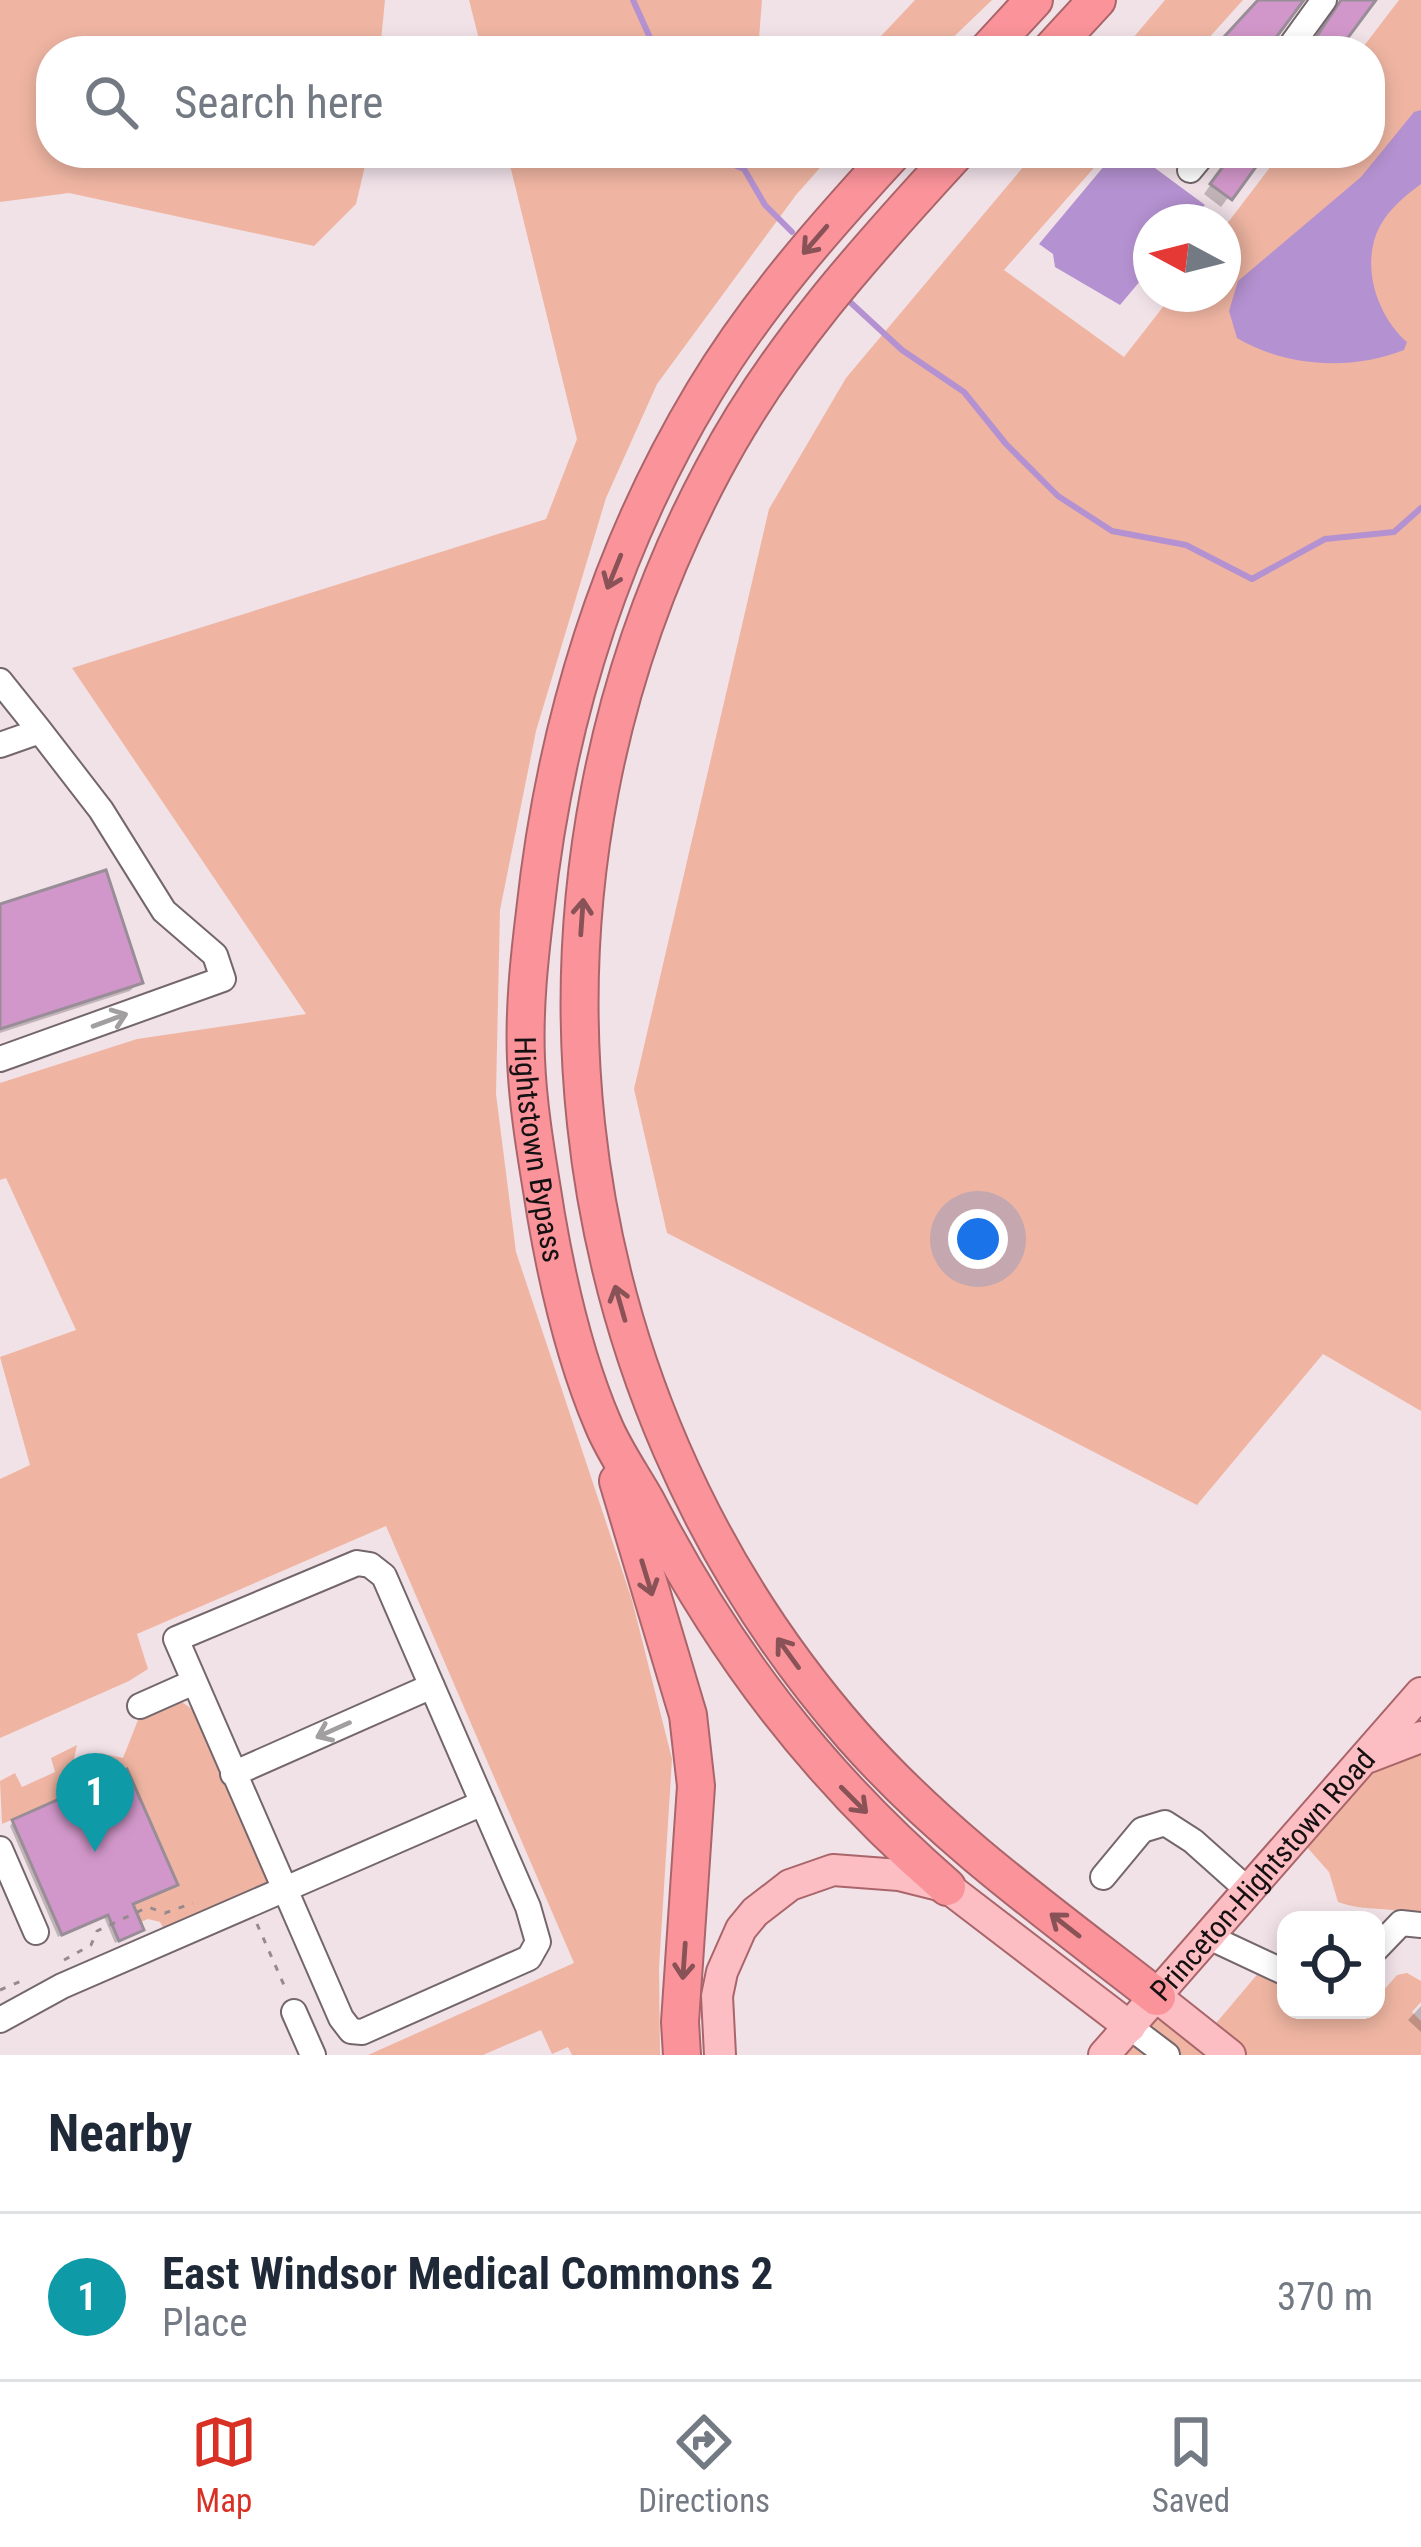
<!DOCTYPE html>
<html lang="en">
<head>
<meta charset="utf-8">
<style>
  body { margin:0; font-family:"Roboto Condensed",sans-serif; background:#f6f6f7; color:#1f2937 }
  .controls { position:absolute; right:36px; bottom:36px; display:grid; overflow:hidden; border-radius:24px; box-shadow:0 6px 18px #0003 }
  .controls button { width:108px; height:108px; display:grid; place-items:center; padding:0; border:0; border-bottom:3px solid #e0e1e3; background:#fff; color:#1f2937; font:60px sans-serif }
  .compass { position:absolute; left:1133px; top:204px; width:108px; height:108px; border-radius:50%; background:#fff; box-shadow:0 6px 18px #0003; rotate:277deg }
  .you { position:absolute; left:978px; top:1239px; width:42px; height:42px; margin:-30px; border:9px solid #fff; border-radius:50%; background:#1a73e8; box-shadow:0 0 0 18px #1a73e833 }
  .badge { display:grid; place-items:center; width:78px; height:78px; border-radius:50%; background:#d93025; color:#fff; font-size:39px; font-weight:700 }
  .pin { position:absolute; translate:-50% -99px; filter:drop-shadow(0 3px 6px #0008) }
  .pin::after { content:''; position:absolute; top:63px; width:42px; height:36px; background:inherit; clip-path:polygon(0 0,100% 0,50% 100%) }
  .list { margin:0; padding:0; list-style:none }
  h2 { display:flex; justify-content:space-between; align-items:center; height:156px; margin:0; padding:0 48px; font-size:51px }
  h2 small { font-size:39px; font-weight:400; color:#747a83 }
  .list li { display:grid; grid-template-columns:78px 1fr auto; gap:36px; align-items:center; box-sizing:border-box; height:168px; padding:0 48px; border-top:3px solid #e0e1e3 }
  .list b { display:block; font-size:45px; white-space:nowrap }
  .list p { margin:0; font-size:39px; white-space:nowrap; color:#747a83 }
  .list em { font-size:39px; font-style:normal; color:#747a83 }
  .icon { flex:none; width:66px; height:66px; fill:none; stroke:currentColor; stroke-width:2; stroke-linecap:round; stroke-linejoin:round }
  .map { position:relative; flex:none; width:1421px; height:2055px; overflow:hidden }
  .search { position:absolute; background:#fff; box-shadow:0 6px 18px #0003; left:36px; right:36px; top:36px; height:132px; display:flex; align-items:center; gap:30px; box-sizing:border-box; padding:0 42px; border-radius:48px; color:#747a83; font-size:45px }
  .sheet { height:324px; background:#fff }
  nav { display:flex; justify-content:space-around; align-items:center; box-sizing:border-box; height:168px; border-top:3px solid #e0e1e3; background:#fff; font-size:33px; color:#747a83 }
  nav a { display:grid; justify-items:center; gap:6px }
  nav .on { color:#d93025 }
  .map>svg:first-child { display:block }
  .green { fill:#efb5a2 }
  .water { fill:#b491d0 }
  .shadow { fill:#0003 }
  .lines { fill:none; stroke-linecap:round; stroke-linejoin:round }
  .stream { stroke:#b491d0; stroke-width:6 }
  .building { fill:#d297ca; stroke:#998e97; stroke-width:3 }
  .minor-casing { stroke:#74676c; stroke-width:28 }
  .major-casing { stroke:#aa656a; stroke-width:34 }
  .highway-casing { stroke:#aa656a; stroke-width:40 }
  .path { stroke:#958a8f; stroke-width:3; stroke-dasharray:6 9; stroke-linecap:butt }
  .minor { stroke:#fff; stroke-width:24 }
  .major { stroke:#fcbec2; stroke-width:30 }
  .highway { stroke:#fa939a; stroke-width:36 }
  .oneway { stroke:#885256 }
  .oneway2 { stroke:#a19fa0 }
  .labels { text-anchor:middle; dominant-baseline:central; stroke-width:10; stroke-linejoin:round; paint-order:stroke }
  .street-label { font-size:30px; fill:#151012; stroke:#fff }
</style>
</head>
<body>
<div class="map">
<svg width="1421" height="2055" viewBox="0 0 1421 2055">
  <rect width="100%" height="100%" fill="#f1e2e8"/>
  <!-- green -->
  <path class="green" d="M0,0H385L380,51H51V153H368L356,204L314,246L69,193L0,202Z
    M469,0H762L758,51H482Z
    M915,0H992L939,51H867Z
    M1165,0H1243L1197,51H1122Z
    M1399,0H1421V1411L1323,1354L1197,1505L667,1233L634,1089L769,509L846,378L1035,153H1107L1004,270L1124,357L1173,294H1223V229L1281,153H1370V51H1360Z
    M507,153H833L796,195L657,384L606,498L536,731L500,910L496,1094L516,1252L632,1600L672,1759L659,1968L660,2055H572L568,2047L552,2054L541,2030L483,2055H368L574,1963L386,1526L137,1634L148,1669L129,1681L0,1738V1479L30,1465L0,1357L76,1330L6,1178L0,1180V1083L137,1039L306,1014L72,668L546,519L577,439Z
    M182,1702L206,1719L283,1889L169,1939L160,1922L148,1919L141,1922L133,1904L177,1884L127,1770L2,1824L0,1781L15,1773L22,1787L55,1772L51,1758L77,1745L73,1764L92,1772L100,1753L123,1758L138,1720Z
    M1421,1737V1918C1391,1904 1367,1913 1338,1902L1329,1872L1297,1836L1364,1759Z
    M1266,1964L1286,1973V2010H1376V1999L1397,1975L1407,1973L1421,1981V2002L1412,2012L1421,2021V2055H1115L1157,1997L1206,2035Z"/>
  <!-- water -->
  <path class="water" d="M1421,110V184C1405,196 1390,208 1380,226C1360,263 1376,315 1407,342L1404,350C1351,371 1286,367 1237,338L1229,311L1238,281L1361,177L1414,112Z
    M1115,153L1136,154L1205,205L1190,222H1151V268L1120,305L1055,267L1053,254L1039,244Z"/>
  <!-- shadow -->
  <path class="shadow" d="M1233,153H1262L1221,207L1204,194Z
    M0,907L139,982L130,991L0,1033Z
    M13,1822L130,1905L140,1930L115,1943L104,1917L58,1937L10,1826Z
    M1421,2006V2032L1408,2020Z"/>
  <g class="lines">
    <!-- stream -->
    <path class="stream" d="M633,0L656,51
      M705,153L744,169L765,205L792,232
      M850,302L902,350L964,392L1006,444L1058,496L1112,531L1186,545L1252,579L1325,539L1394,532L1421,508"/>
  </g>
  <!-- building -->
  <path class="building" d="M1258,0H1304L1266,51H1211Z
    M1341,0H1376L1338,51H1307Z
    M1233,153H1266L1232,200L1210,184Z
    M106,870L143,983L0,1029V904Z
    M127,1769L178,1885L133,1904L144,1930L119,1941L108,1915L62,1935L12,1820Z"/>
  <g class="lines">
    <!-- minor casing -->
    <g class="minor-casing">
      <path id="minor" d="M1287,51L1324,0
        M1190,170L1204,153
        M0,681L40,731L0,745
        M0,1059L223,979L215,955L164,911L101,810L40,731
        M357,1563L370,1565L384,1576L528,1907L538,1942L529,1958L362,2032L351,2031L341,2018L176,1639Z
        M140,1706L194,1682
        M233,1774L432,1686
        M0,1849L36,1932
        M1103,1877L1142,1830L1165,1823L1193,1841L1249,1891
        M1209,1937L1286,1973
        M1376,1949L1401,1923L1421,1925
        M294,2012L313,2055
        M0,2020L62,1986L483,1803
        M1130,2027L1167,2055"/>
    </g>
    <!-- major casing -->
    <g class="major-casing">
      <g id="major">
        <path d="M1369,1757L1421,1737"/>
        <path d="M1157,1997L1230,2055"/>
        <path d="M720,2055L717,1996L722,1972L741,1929L755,1912L790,1885L833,1870L899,1875L947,1887L1130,2027"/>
        <path id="s1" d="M1104,2055L1421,1693"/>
      </g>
    </g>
    <!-- highway casing -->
    <g class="highway-casing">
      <g id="highway">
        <path d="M987,51L1034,0"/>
        <path d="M1050,51L1097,0"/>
        <path id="s2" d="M893,153C824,228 757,304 704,392C607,553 555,726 535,912C529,961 524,1009 526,1059C528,1111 538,1164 546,1215C558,1285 575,1359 603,1424C614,1451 632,1476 646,1501C725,1654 817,1774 947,1887"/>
        <path d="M956,153C865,252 776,350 713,470C495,878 546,1386 853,1736C942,1837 1052,1915 1157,1997"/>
        <path d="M618,1481L688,1715L696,1786L680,2022L682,2055"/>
      </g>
    </g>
    <!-- path -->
    <path class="path" d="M257,1924L287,1992
      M64,1960L91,1945L97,1931L148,1907L165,1913L193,1903
      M0,1990L26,1979"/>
    <!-- minor -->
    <use href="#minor" class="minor"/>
    <!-- major -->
    <use href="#major" class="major"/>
    <!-- highway -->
    <use href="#highway" class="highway"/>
  </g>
  <!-- one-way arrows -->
  <defs><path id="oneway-shaft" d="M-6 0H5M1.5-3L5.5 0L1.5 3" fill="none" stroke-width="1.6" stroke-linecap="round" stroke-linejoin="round" transform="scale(3)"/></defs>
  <g class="oneway">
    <use href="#oneway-shaft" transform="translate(815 240) rotate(131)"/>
    <use href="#oneway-shaft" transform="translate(614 572) rotate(112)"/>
    <use href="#oneway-shaft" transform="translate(582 917) rotate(-86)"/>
    <use href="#oneway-shaft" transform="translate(620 1303) rotate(-106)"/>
    <use href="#oneway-shaft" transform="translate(647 1578) rotate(73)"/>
    <use href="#oneway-shaft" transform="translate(788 1653) rotate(-126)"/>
    <use href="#oneway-shaft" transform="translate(854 1800) rotate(45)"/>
    <use href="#oneway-shaft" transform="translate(1065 1925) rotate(-142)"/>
    <use href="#oneway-shaft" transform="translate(684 1961) rotate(94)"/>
  </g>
  <g class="oneway2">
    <use href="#oneway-shaft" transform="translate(110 1020) rotate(-20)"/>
    <use href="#oneway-shaft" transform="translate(333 1730) rotate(156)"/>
  </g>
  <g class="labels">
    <!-- street labels -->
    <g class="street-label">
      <text stroke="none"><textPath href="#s2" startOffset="1095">Hightstown Bypass</textPath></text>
      <text stroke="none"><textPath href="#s1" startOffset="240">Princeton-Hightstown Road</textPath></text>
    </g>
  </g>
</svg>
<div class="controls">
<button><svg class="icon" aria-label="locate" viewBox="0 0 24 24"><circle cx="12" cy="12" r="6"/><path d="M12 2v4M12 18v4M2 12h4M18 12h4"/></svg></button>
</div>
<svg class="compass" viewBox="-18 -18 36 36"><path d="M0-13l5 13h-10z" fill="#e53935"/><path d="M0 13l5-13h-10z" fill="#747a83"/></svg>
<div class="you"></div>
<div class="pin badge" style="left:95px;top:1852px;background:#0f9aa8">1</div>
<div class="search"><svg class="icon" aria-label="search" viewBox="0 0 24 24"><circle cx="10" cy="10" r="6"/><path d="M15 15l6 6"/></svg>Search here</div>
</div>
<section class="sheet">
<h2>Nearby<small></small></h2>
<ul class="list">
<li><span class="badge" style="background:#0f9aa8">1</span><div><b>East Windsor Medical Commons 2</b><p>Place</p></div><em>370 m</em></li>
</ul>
</section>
<nav>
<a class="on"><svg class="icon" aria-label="map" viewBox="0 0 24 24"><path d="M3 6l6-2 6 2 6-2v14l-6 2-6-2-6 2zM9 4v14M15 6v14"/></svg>Map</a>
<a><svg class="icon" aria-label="directions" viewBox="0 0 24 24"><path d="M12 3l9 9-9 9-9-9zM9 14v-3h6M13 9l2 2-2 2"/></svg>Directions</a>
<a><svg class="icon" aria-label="saved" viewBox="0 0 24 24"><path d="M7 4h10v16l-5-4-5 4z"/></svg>Saved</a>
</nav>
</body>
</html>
